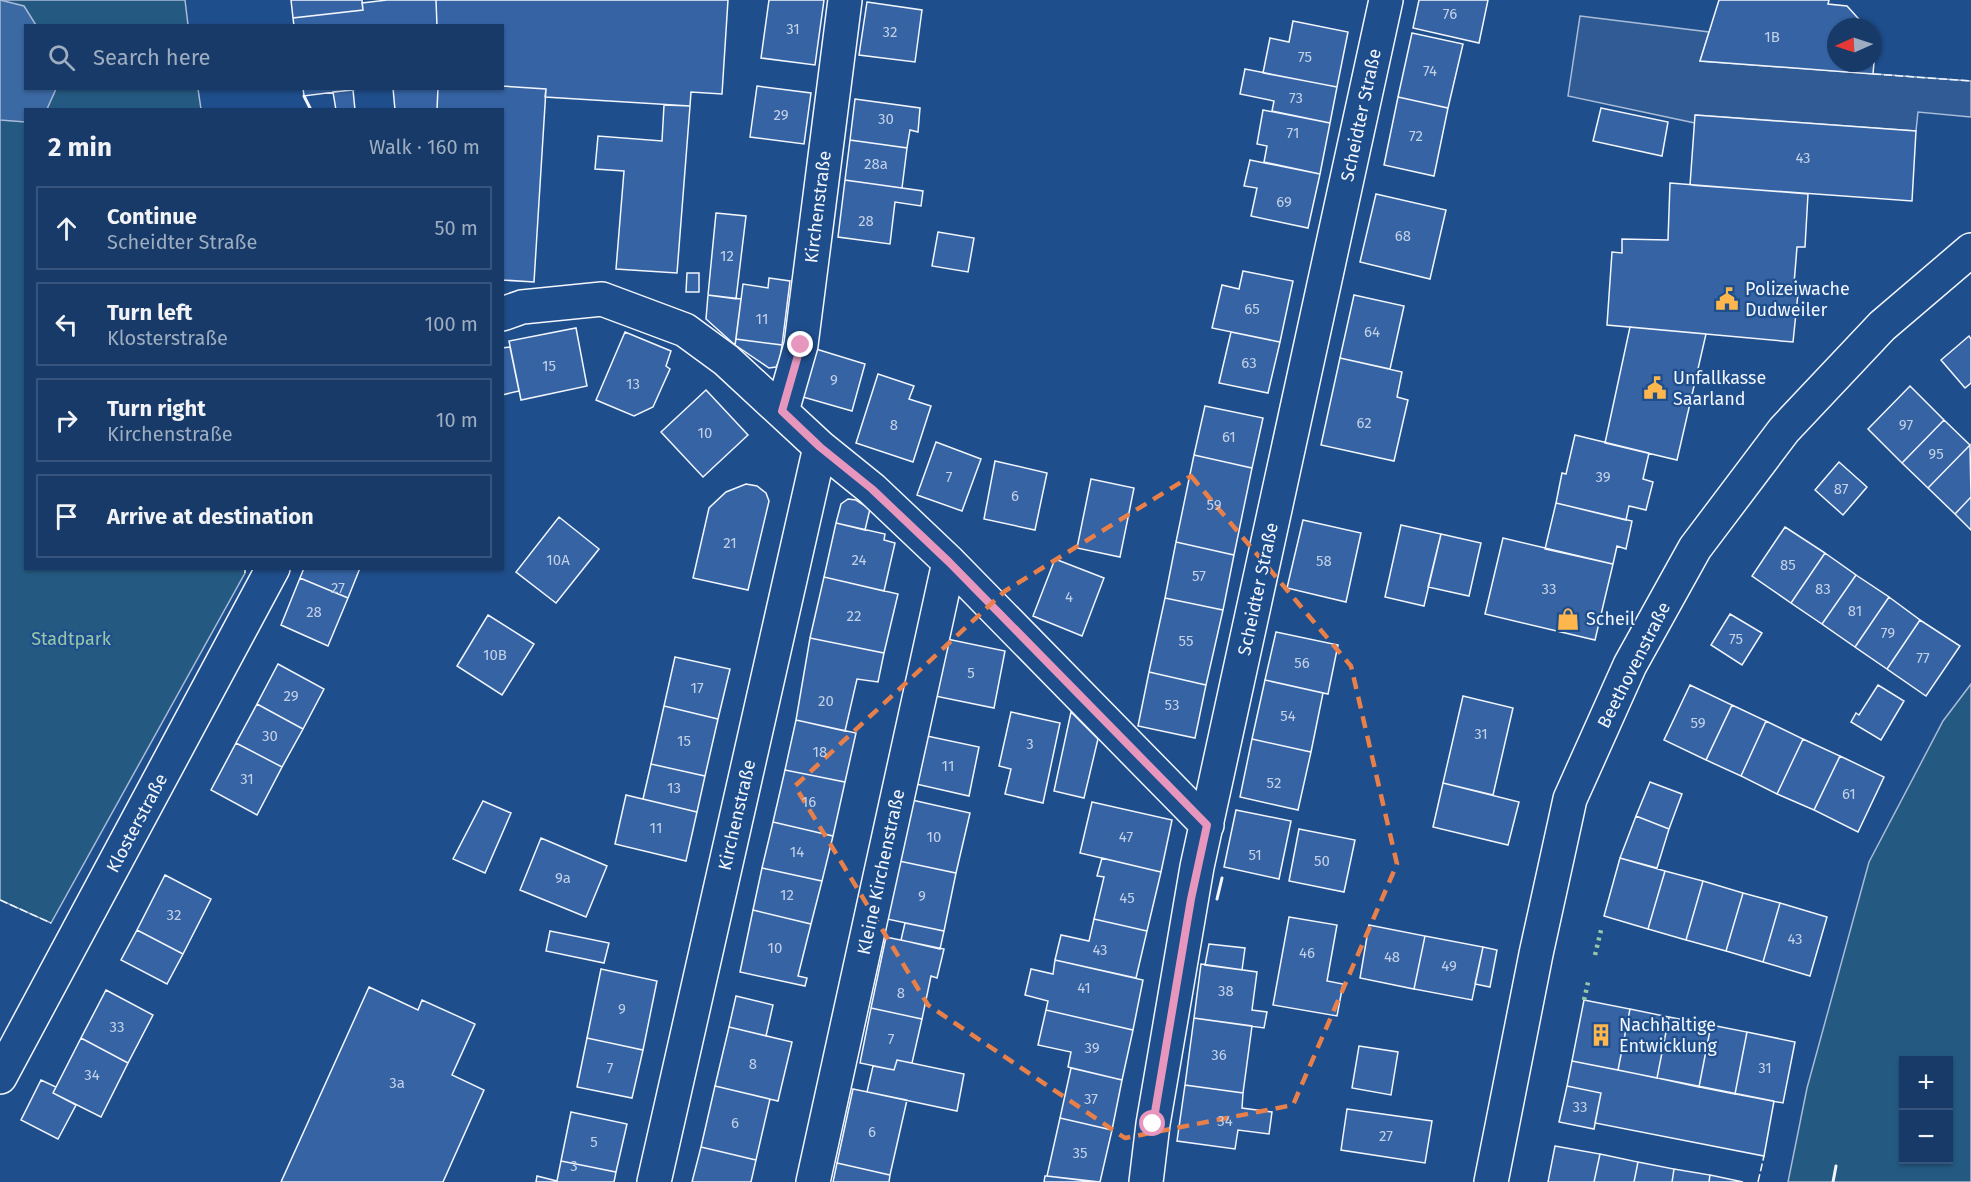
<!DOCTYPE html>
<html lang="en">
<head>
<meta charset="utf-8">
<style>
  body { margin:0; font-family:"Fira Sans",sans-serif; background:#20416f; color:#f1f3f6 }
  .controls { position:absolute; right:18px; bottom:18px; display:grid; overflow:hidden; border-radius:0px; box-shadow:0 2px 4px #0004 }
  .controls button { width:54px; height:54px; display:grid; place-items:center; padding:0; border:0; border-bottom:2px solid #36547d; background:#173a69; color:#f1f3f6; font:30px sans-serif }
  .compass { position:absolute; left:1827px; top:18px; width:54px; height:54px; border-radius:50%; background:#173a69; box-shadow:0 2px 4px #0004; rotate:267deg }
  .stop { position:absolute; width:18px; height:18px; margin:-14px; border:4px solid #e797bd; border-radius:50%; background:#fff }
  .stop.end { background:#e797bd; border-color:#fff; box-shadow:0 2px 6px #0008 }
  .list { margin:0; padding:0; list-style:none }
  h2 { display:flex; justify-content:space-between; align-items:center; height:78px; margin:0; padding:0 24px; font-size:26px }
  h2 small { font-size:20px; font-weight:400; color:#9eadc0 }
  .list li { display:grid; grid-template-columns:39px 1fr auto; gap:18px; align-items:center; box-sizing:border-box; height:84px; margin:0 12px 12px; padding:0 12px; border:2px solid #36547d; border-radius:0px }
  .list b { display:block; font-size:22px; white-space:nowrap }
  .list p { margin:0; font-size:20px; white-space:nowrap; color:#9eadc0 }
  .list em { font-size:20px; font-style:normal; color:#9eadc0 }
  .icon { flex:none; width:33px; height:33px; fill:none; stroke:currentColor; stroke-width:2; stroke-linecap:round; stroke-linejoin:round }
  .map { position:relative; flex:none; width:1971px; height:1182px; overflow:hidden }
  .search { position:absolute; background:#173a69; box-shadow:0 2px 4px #0004; left:24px; top:24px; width:480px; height:66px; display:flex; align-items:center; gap:15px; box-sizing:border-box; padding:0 21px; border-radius:0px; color:#9eadc0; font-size:22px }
  .panel { position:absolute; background:#173a69; box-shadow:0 2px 4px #0004; left:24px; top:108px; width:480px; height:462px; border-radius:0px }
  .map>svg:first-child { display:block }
  .green { fill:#245a82; stroke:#a8bbd7; stroke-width:1.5; fill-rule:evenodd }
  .parking { fill:#305b95; stroke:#a8bbd7; stroke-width:1.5 }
  .water { fill:#3b69a3; stroke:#a8bbd7; stroke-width:1.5 }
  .building { fill:#3563a3; stroke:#f2f6ff; stroke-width:1.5 }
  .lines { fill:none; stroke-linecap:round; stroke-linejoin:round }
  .minor-casing { stroke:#f2f6ff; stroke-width:36 }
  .minor { stroke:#1f4e8c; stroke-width:33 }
  .hedge { stroke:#97c8a6; stroke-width:4.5; stroke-dasharray:3 4.5; stroke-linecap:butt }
  .fence { stroke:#f2f6ff; stroke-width:1.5; stroke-dasharray:8 3; stroke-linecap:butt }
  .wall { stroke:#f2f6ff; stroke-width:3 }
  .route { stroke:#e797bd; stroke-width:8 }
  .marked { fill:none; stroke:#ea8049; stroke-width:4.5; stroke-dasharray:12 8; stroke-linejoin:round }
  .labels { text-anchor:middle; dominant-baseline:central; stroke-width:4.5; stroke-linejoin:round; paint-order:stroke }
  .number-label { font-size:15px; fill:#c3d1e8 }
  .street-label { font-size:18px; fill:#f2f6ff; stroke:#1f4e8c }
  .poi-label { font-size:18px; fill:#f2f6ff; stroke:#1f4e8c; text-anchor:start }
  .park-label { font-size:18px; fill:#97c8a6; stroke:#1f4e8c }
</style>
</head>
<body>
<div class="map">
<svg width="1971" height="1182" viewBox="0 0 1971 1182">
  <rect width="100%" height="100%" fill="#1f4e8c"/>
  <!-- green -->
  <path class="green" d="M0,0H185L188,25L26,26V88L198,89L201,109L26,110V568H245V573L51,923L0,900Z
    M1971,684V1182H1788L1807,1088L1869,862L1943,721ZM1948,1060V1160H1904V1060Z"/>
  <!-- parking -->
  <path class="parking" d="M1580,16L1709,32L1700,61L1971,81V117L1918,112L1916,131L1696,115L1695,123L1568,96Z"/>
  <!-- water -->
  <path class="water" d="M0,0L24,6L36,25L26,26V88L56,89L47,109L26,110L25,122L0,120Z"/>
  <!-- building -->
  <path class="building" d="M291,0H362L363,10L293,18Z
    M387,0H436L437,26H294L293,18L363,10L362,3Z
    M436,0H728L722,94L691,92L690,106L545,97L546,89L502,86V26H437Z
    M769,0H824L815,65L761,58Z
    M1419,0H1488L1479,43L1413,28Z
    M1719,0H1829L1828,4L1847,6L1866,27H1836V63H1872V34L1876,39L1873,74L1700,61Z
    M867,2L922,10L915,62L859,55Z
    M1293,21L1348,32L1337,87L1263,73L1270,38L1289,42Z
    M1412,33L1463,44L1448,108L1398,97Z
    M1245,69L1337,87L1330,123L1272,111L1274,101L1240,94Z
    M502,86L546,89L534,282L502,280V110H437L438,88H502Z
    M757,86L811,93L804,144L750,137Z
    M303,88H366L304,96Z
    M393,88H438L437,110H395Z
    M353,90L355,110H336L333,92Z
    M1398,97L1448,108L1434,176L1384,165Z
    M855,99L920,108L918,132L910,130L907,148L850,140Z
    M664,105L690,106L677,273L616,269L624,171L595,169L598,136L662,141Z
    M1601,108L1668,122L1662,156L1593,141Z
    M1263,110L1330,123L1320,174L1264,162L1267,146L1257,144Z
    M1695,115L1916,131L1912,201L1690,185Z
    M850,140L907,148L902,188L845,180Z
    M1250,160L1320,174L1308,228L1251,216L1257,188L1244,186Z
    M845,180L923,191L921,206L895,202L890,244L838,237Z
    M1670,183L1808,194L1805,247H1797L1794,284H1799L1793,342L1607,325L1612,252L1622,253V239L1668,240Z
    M1376,194L1446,210L1430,279L1360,262Z
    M716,213L746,216L736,299L708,295Z
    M938,232L974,238L968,272L932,266Z
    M1243,271L1293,281L1280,342L1212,328L1222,285L1239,289Z
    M687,273H699V292H686Z
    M769,278L790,281L782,345L736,339L743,284L768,288Z
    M708,295L741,299L735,345L706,319Z
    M1354,295L1404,306L1390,369L1340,358Z
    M1630,327L1706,334L1677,460L1605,443Z
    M576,328L587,386L521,400L509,341Z
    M625,332L671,351L666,366L670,369L653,407L634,416L596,400Z
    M1231,332L1280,342L1268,393L1219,383Z
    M1969,336L1971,339V383L1965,388L1941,360Z
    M736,339L782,345L780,359L776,367L769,368L735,345Z
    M510,347L519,391L502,395V348Z
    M816,349L865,364L852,411L803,397Z
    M1340,358L1402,372L1397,397L1408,400L1394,461L1321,445Z
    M878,374L914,386L909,399L931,406L913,462L856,443Z
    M1910,386L1944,420L1902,463L1868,429Z
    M706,390L748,435L703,477L661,432Z
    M1205,406L1263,418L1252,468L1194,455Z
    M1944,420L1970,445L1928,488L1902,463Z
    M1575,435L1649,453L1643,479L1653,482L1646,510L1629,506L1626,520L1556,503L1562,473L1566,474Z
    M936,442L981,459L962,511L917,495Z
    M1970,445L1971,497L1955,514L1928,488Z
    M1194,455L1252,468L1234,555L1176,542Z
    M995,461L1047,473L1035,530L984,519Z
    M1839,462L1867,487L1843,515L1815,490Z
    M1091,479L1134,488L1120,557L1077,548Z
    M746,484L757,486L766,493L769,501L748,590L693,578L709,508L726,492Z
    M1971,497V530L1955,514Z
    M848,499L856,500L870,509L865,530L836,523L841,504Z
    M1556,503L1632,521L1626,549L1617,546L1613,564L1545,549Z
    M559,517L599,549L556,603L516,572Z
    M1303,520L1361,533L1346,602L1287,588Z
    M836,523L885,534L884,540L895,543L884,591L824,577Z
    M1401,525L1441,534L1424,606L1385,597Z
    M1785,527L1825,553L1791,603L1752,576Z
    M1441,534L1481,543L1469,596L1428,587Z
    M1503,538L1613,564L1595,640L1485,614Z
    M1176,542L1234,555L1223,610L1165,598Z
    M1825,553L1856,575L1822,624L1791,603Z
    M1055,559L1104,578L1082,636L1033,616Z
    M304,568H360L348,598L300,578Z
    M1856,575L1889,597L1855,647L1822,624Z
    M824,577L898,594L884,653L810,638Z
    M300,578L348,598L328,646L281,625Z
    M1889,597L1920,620L1887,669L1855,647Z
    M1165,598L1223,610L1206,685L1149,672Z
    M1730,614L1762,633L1742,665L1711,645Z
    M488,615L534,644L502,695L457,666Z
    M1920,620L1960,646L1926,696L1887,669Z
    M1276,632L1338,645L1328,694L1265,680Z
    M810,638L884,653L878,682L857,679L845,731L796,720Z
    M947,639L1005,651L994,708L935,696Z
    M675,657L730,669L718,719L664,706Z
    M278,664L324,689L303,729L257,704Z
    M1149,672L1206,685L1195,738L1138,726Z
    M1265,680L1323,693L1311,752L1252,739Z
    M1690,685L1732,705L1706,760L1664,740Z
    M1878,685L1904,701L1881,740L1851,722L1856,713L1859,715Z
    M1463,696L1513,708L1493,795L1443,783Z
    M257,704L303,729L282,767L236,743Z
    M1732,705L1766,721L1741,776L1706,760Z
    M664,706L718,719L705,776L651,764Z
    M1011,712L1060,723L1043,803L1005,794L1011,769L999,766Z
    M1071,712L1098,739L1084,798L1054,791Z
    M796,720L856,733L845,782L785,770Z
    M1766,721L1803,739L1777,794L1741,776Z
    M927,736L979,747L969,796L916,784Z
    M1252,739L1311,752L1298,810L1240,797Z
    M1803,739L1840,756L1814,810L1777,794Z
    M236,743L282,767L257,815L211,790Z
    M1840,756L1884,777L1858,832L1814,810Z
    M651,764L705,776L697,812L643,799Z
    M785,770L845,782L833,836L773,822Z
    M1650,782L1682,794L1669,829L1636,816Z
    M1443,783L1519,802L1508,845L1433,827Z
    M626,795L697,812L686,861L615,844Z
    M912,800L970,813L956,873L899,861Z
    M483,801L511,813L485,873L453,859Z
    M1092,802L1172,820L1161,872L1080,853Z
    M1236,810L1291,821L1279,879L1224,867Z
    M1636,816L1669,829L1657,868L1620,858Z
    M773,822L833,836L822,881L762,868Z
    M1299,829L1355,840L1344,892L1289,881Z
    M541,838L607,866L586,917L520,890Z
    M1102,858L1161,872L1147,931L1094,919L1104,877L1097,876Z
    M1620,858L1665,871L1648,929L1604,916Z
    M899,861L956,873L944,931L887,919Z
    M762,868L822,881L811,924L753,910Z
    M1665,871L1703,881L1686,940L1648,929Z
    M165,875L211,899L183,954L137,930Z
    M1703,881L1743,893L1726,951L1686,940Z
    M1743,893L1780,903L1763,962L1726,951Z
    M1780,903L1827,917L1810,976L1763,962Z
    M753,910L811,924L798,976L807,978L805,986L740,972Z
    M1289,917L1337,925L1327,981L1343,984L1337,1016L1273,1005Z
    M1094,919L1147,931L1136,978L1055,960L1061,935L1089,941Z
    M905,923L944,931L940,949L901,940Z
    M1369,925L1425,936L1414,989L1360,978Z
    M137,930L183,954L167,984L121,960Z
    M550,931L609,943L604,963L546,951Z
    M1425,936L1483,947L1472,1000L1414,989Z
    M886,937L944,949L937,978L931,976L922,1019L871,1008Z
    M1209,944L1245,948L1242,970L1205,965Z
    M1483,947L1497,950L1490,987L1475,984Z
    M1055,960L1143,980L1133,1030L1046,1010L1048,1001L1025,995L1031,969L1053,974Z
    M1201,964L1257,972L1252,1010L1267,1012L1264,1028L1194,1018Z
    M601,969L657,981L643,1050L587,1038Z
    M369,987L418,1010L422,1000L475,1024L452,1075L484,1090L443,1182H281Z
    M106,990L153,1015L128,1063L81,1038Z
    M736,996L773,1005L766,1036L729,1027Z
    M1584,1000L1630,1009L1618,1070L1572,1061Z
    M871,1008L922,1019L912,1063L897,1060L894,1070L860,1063Z
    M1630,1009L1669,1017L1657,1078L1618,1070Z
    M1046,1010L1133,1030L1122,1080L1068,1067L1071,1052L1038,1045Z
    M1669,1017L1711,1025L1699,1087L1657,1078Z
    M1194,1018L1252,1026L1243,1093L1185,1085Z
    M1711,1025L1747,1032L1735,1094L1699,1087Z
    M729,1027L792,1042L778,1101L715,1086Z
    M1747,1032L1795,1042L1783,1103L1735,1094Z
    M81,1038L128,1063L101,1117L53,1093Z
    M587,1038L643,1050L632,1098L577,1087Z
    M1359,1046L1398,1052L1391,1095L1352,1088Z
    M897,1060L964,1074L957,1111L867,1092L873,1066L894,1070Z
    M1572,1061L1774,1101L1764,1156L1595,1123L1601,1093L1567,1086Z
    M1071,1068L1122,1080L1112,1130L1060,1118Z
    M41,1080L56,1087L53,1093L76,1105L58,1139L21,1120Z
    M1185,1085L1243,1093L1242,1108L1272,1112L1269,1134L1238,1130L1235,1149L1177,1141Z
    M715,1086L770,1099L756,1160L701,1147Z
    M1567,1086L1601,1093L1594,1129L1559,1122Z
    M853,1089L907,1100L890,1175L837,1163Z
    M1347,1109L1432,1121L1425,1163L1341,1150Z
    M571,1112L627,1124L616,1172L561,1161Z
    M1060,1118L1112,1130L1100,1182L1047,1176Z
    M1555,1146L1600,1154L1594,1182H1548Z
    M701,1147L756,1160L751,1182H692Z
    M1600,1154L1638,1162L1634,1182H1594Z
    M561,1161L616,1172L614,1182H536L537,1176L557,1181Z
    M1638,1162L1674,1169L1672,1182H1634Z
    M837,1163L890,1175L889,1182H833Z
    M1674,1169L1710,1175L1709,1182H1672Z
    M1710,1175L1743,1182H1709Z
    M1045,1176H1047L1095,1182H1044Z"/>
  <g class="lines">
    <!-- minor casing -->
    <g class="minor-casing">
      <path id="minor" d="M502,314L522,307L602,299L685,330L726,360L820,447L872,489L949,562L1207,825
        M782,411L801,345L845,0
        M0,1077L273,568
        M654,1182L820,447
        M813,1182L949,562
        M1146,1182L1153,1124L1197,867L1386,0
        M1491,1182L1536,954L1570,799L1630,665L1695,548L1784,430L1882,326L1971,250"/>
    </g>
    <!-- minor -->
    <use href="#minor" class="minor"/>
    <!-- hedge -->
    <path class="hedge" d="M1595,955L1602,926
      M1584,1000L1589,978"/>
    <!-- fence -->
    <path class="fence" d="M1873,74L1971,81
      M245,568V573
      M0,900L51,923
      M1758,1182L1764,1156"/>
    <!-- wall -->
    <path class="wall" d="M304,96L311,110
      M1217,899L1222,878
      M1833,1182L1836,1166"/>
  </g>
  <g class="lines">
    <!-- route -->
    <path class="route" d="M801,345L782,411L820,447L872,489L949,562L1207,825L1191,899L1153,1124"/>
  </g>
  <!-- marked area -->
  <path class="marked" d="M1191,476L1351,666L1397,864L1293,1105L1125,1138L928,1005L795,786L1005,591Z"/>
  <!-- icons -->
  <defs>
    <g id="civic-bare" transform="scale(1.8)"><path d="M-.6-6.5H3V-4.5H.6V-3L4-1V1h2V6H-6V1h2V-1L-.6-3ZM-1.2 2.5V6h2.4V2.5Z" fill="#ffb74d" stroke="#1f4e8c" stroke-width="2.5" paint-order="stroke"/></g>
    <g id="shop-bare" transform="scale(1.8)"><path d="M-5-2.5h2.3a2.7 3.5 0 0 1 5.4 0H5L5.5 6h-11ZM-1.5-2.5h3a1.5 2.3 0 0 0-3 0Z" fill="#ffb74d" stroke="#1f4e8c" stroke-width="2.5" paint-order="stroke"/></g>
    <g id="building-bare" transform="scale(1.8)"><path d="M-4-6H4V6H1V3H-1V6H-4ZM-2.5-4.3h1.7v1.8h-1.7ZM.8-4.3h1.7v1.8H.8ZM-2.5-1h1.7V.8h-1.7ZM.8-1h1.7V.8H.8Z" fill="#ffb74d" stroke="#1f4e8c" stroke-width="2.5" paint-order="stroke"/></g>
  </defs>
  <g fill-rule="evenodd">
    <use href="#civic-bare" x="1727" y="299"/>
    <use href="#civic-bare" x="1655" y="388"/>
    <use href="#shop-bare" x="1568" y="619"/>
    <use href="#building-bare" x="1601" y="1035"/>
  </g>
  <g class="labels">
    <!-- number labels -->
    <g class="number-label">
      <text x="1450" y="14">76</text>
      <text x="793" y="29">31</text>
      <text x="890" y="32">32</text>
      <text x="1772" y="37">1B</text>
      <text x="1305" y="57">75</text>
      <text x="1430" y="71">74</text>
      <text x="1296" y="98">73</text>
      <text x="781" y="115">29</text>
      <text x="886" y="119">30</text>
      <text x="1293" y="133">71</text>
      <text x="1416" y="136">72</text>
      <text x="1803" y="158">43</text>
      <text x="876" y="164">28a</text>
      <text x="1284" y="202">69</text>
      <text x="866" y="221">28</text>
      <text x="1403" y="236">68</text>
      <text x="727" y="256">12</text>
      <text x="1252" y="309">65</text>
      <text x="762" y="319">11</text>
      <text x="1372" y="332">64</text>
      <text x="1249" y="363">63</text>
      <text x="549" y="366">15</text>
      <text x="834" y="380">9</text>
      <text x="633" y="384">13</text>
      <text x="1364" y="423">62</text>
      <text x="894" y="425">8</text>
      <text x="1906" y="425">97</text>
      <text x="705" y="433">10</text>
      <text x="1229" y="437">61</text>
      <text x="1936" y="454">95</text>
      <text x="949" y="477">7</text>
      <text x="1603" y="477">39</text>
      <text x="1841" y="489">87</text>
      <text x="1015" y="496">6</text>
      <text x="1214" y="505">59</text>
      <text x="730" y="543">21</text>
      <text x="558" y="560">10A</text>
      <text x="859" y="560">24</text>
      <text x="1324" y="561">58</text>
      <text x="1788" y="565">85</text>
      <text x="1199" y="576">57</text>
      <text x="338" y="588">27</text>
      <text x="1549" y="589">33</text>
      <text x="1823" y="589">83</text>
      <text x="1069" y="597">4</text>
      <text x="1855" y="611">81</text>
      <text x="314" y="612">28</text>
      <text x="854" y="616">22</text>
      <text x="1888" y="633">79</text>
      <text x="1736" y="639">75</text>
      <text x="1186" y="641">55</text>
      <text x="495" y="655">10B</text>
      <text x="1923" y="658">77</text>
      <text x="1302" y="663">56</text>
      <text x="971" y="673">5</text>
      <text x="697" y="688">17</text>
      <text x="291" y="696">29</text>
      <text x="826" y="701">20</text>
      <text x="1172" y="705">53</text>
      <text x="1288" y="716">54</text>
      <text x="1698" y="723">59</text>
      <text x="1481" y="734">31</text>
      <text x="270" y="736">30</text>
      <text x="684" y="741">15</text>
      <text x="1030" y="744">3</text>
      <text x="820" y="752">18</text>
      <text x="948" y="766">11</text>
      <text x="247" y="779">31</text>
      <text x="1274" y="783">52</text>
      <text x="674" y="788">13</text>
      <text x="1849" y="794">61</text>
      <text x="809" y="802">16</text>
      <text x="656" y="828">11</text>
      <text x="934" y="837">10</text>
      <text x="1126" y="837">47</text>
      <text x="797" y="852">14</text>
      <text x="1255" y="855">51</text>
      <text x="1322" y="861">50</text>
      <text x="563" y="878">9a</text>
      <text x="787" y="895">12</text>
      <text x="922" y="896">9</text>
      <text x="1127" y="898">45</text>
      <text x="174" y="915">32</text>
      <text x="1795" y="939">43</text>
      <text x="775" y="948">10</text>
      <text x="1100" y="950">43</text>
      <text x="1307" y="953">46</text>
      <text x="1392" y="957">48</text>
      <text x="1449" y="966">49</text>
      <text x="1084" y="988">41</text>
      <text x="1226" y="991">38</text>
      <text x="901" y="993">8</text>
      <text x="622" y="1009">9</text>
      <text x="117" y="1027">33</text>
      <text x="891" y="1039">7</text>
      <text x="1092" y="1048">39</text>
      <text x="1219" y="1055">36</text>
      <text x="753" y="1064">8</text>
      <text x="610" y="1068">7</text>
      <text x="1765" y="1068">31</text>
      <text x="92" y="1075">34</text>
      <text x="397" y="1083">3a</text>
      <text x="1091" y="1099">37</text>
      <text x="1580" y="1107">33</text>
      <text x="1225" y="1121">34</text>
      <text x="735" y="1123">6</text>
      <text x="872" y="1132">6</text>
      <text x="1386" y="1136">27</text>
      <text x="594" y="1142">5</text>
      <text x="1080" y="1153">35</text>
      <text x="574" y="1166">3</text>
    </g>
    <!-- street labels -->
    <g class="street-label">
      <text transform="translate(1361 115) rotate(-78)">Scheidter Straße</text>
      <text transform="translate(818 207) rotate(-83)">Kirchenstraße</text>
      <text transform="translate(1258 589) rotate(-78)">Scheidter Straße</text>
      <text transform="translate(1634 665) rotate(-63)">Beethovenstraße</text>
      <text transform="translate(737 815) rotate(-77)">Kirchenstraße</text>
      <text transform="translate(137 823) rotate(-62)">Klosterstraße</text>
      <text transform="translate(881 872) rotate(-78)">Kleine Kirchenstraße</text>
    </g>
    <!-- poi labels -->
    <g class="poi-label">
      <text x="1745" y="289">Polizeiwache<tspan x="1745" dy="21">Dudweiler</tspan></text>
      <text x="1673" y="378">Unfallkasse<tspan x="1673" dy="21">Saarland</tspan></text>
      <text x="1586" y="619">Scheil</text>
      <text x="1619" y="1025">Nachhaltige<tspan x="1619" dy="21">Entwicklung</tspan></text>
    </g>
    <!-- park labels -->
    <g class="park-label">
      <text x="71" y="639">Stadtpark</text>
    </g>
  </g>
</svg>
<div class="controls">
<button>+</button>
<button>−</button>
</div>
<svg class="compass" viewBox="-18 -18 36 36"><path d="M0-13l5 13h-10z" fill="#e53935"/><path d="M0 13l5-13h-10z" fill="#9eadc0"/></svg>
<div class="stop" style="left:1153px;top:1124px"></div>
<div class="stop end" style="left:801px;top:345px"></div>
<div class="search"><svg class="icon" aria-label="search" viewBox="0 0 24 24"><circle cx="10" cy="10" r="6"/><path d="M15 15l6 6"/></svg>Search here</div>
<section class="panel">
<h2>2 min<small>Walk · 160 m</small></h2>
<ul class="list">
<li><svg class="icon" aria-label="ahead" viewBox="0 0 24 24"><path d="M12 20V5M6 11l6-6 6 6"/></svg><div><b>Continue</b><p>Scheidter Straße</p></div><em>50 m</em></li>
<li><svg class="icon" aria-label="left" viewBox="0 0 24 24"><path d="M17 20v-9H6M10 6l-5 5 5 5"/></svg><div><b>Turn left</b><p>Klosterstraße</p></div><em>100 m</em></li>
<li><svg class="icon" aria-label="right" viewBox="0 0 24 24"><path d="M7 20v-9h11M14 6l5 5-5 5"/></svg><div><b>Turn right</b><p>Kirchenstraße</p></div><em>10 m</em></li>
<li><svg class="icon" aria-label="arrive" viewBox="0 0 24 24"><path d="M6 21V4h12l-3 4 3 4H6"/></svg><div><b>Arrive at destination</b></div></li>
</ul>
</section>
</div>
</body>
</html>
